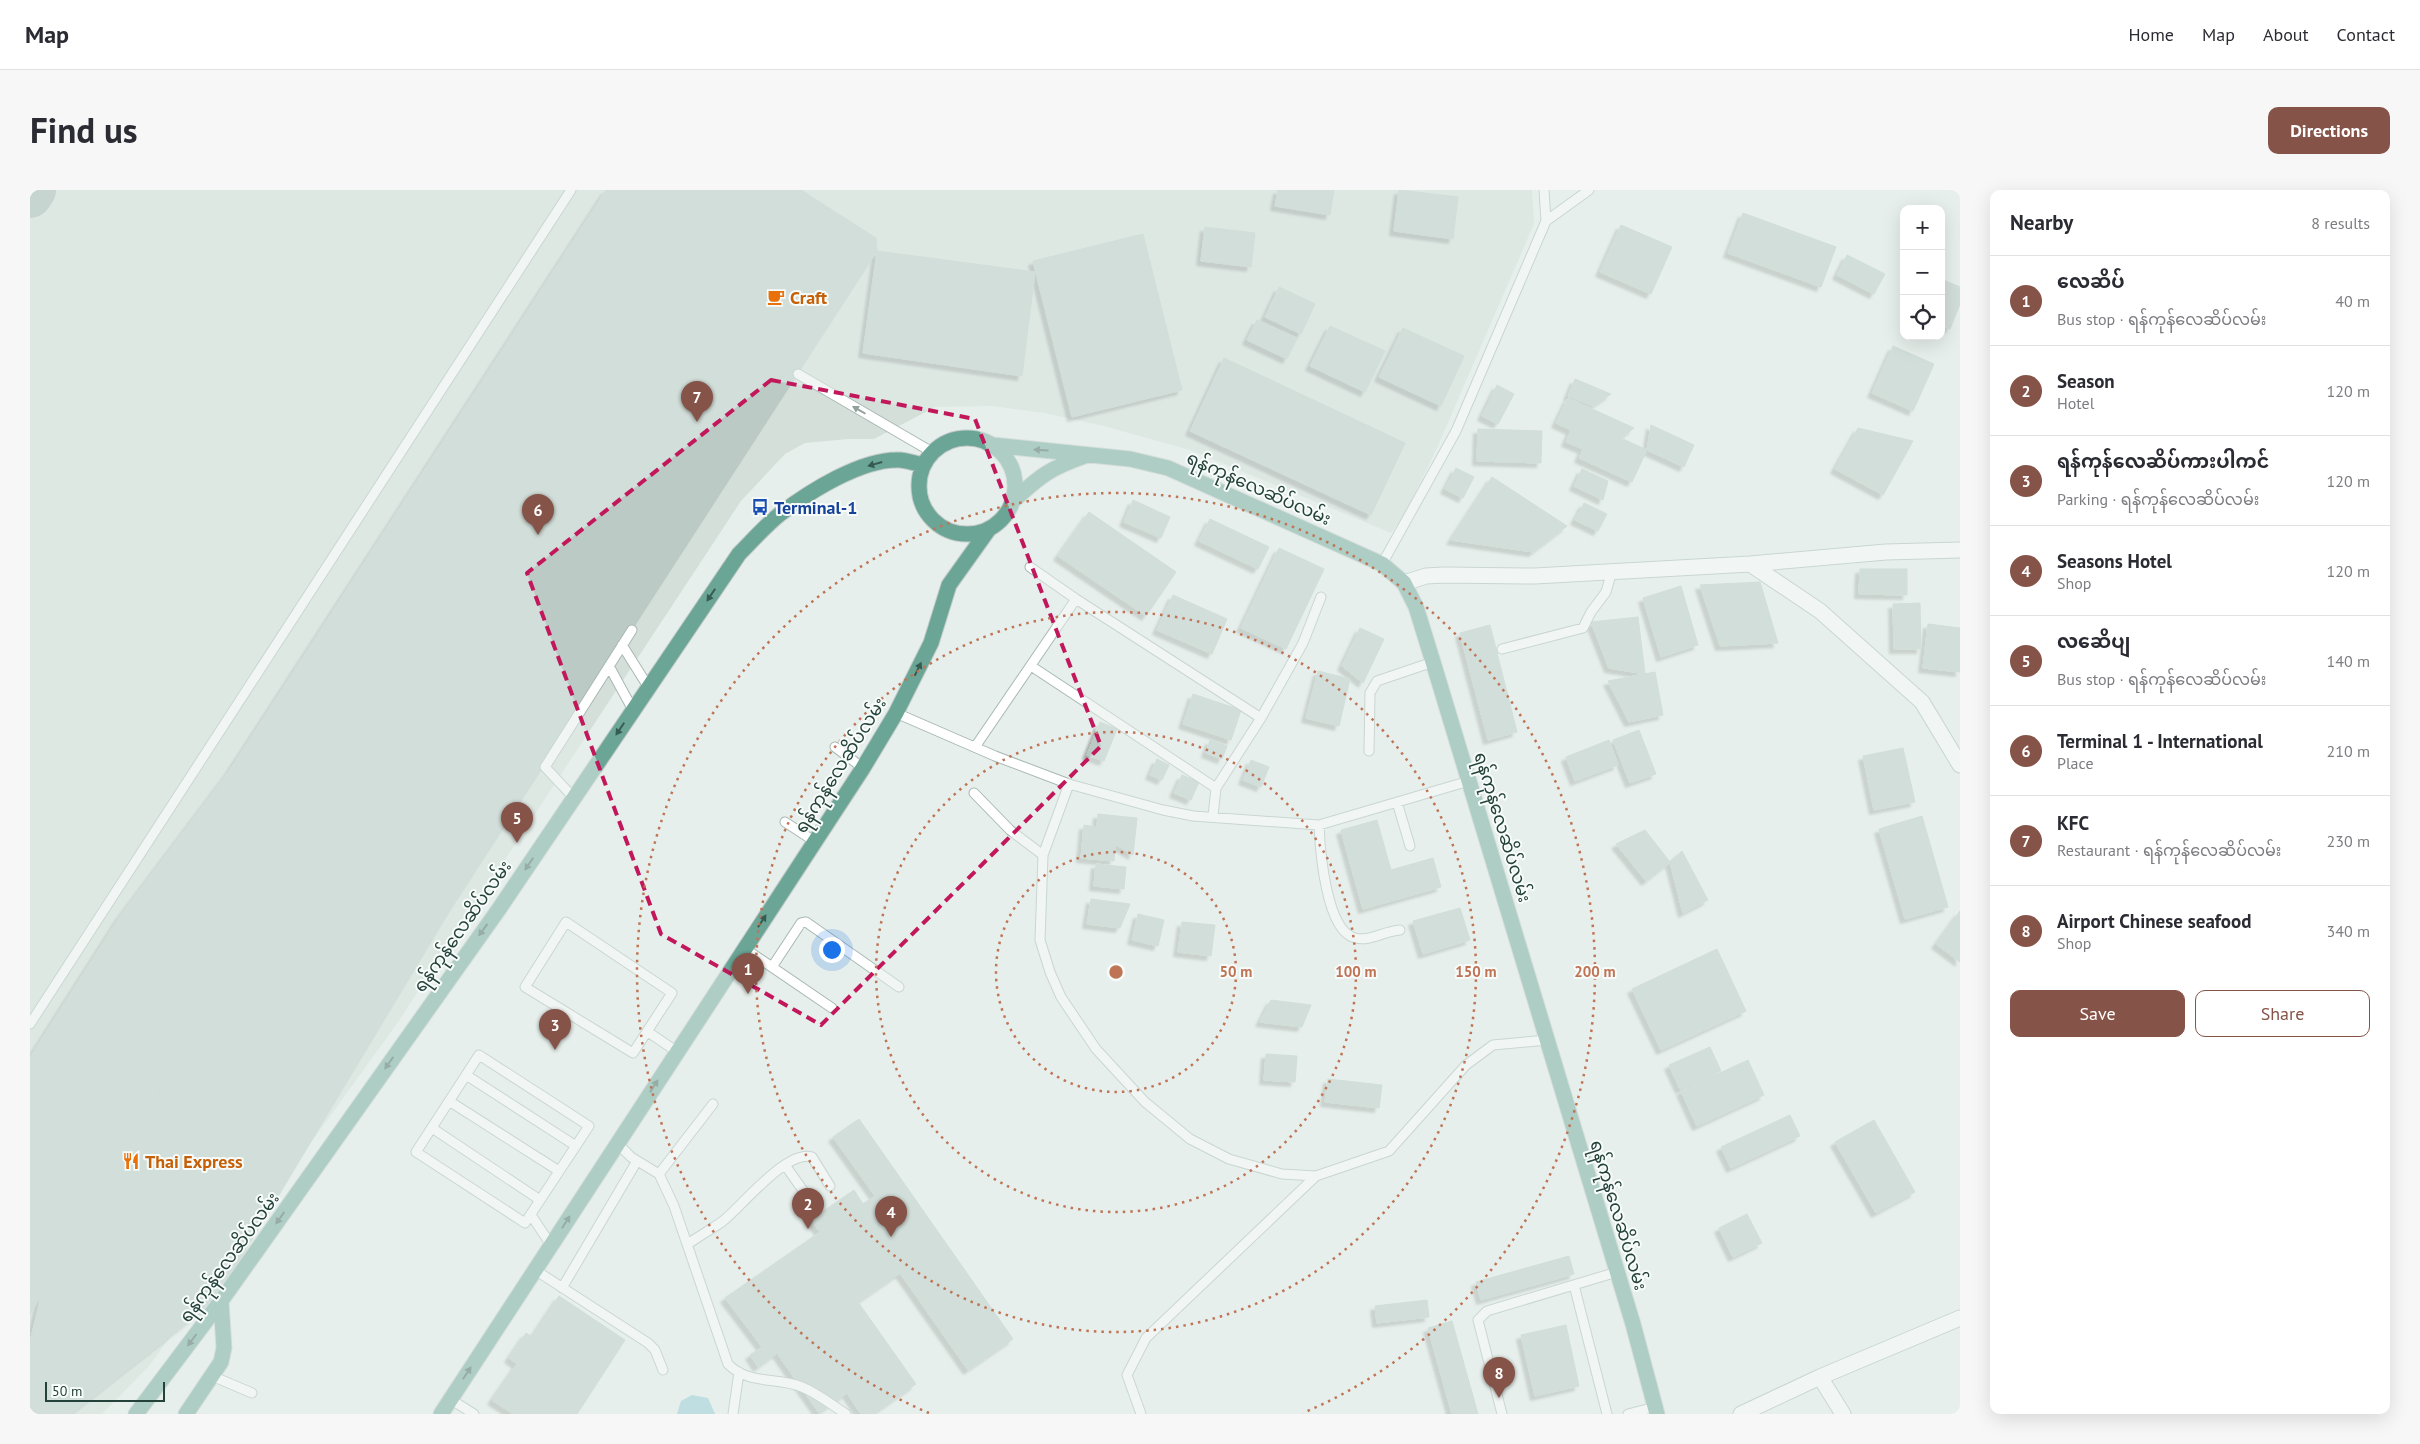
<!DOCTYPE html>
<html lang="en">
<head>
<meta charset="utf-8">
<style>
  body { margin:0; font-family:"PT Sans","Noto Sans Myanmar",sans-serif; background:#f7f7f7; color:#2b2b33 }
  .controls { position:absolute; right:15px; top:15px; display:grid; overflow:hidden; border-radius:10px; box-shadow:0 5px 20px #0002 }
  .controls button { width:45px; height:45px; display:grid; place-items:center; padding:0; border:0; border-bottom:1px solid #e1e1e2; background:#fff; color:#2b2b33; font:25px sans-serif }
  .scale { position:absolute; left:15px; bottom:12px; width:120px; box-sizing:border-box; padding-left:5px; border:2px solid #24423a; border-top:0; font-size:14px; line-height:18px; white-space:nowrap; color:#24423a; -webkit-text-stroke:4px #f7fbf9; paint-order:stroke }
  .you { position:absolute; left:801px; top:759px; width:18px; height:18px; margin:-12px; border:4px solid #fff; border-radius:50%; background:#1a73e8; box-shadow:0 0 0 8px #1a73e833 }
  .badge { display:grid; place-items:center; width:32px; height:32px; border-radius:50%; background:#855347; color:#fff; font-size:16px; font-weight:700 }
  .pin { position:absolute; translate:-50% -41px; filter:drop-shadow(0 1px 2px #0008) }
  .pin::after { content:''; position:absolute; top:26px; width:18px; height:15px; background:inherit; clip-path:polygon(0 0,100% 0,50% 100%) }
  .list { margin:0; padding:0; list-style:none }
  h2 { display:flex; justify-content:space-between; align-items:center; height:65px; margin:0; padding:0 20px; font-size:21px }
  h2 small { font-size:16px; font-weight:400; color:#7c7c81 }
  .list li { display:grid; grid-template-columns:32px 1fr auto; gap:15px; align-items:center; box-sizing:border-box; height:90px; padding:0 20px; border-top:1px solid #e1e1e2 }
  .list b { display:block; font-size:19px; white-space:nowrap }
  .list p { margin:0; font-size:16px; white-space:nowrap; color:#7c7c81 }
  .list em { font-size:16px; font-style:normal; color:#7c7c81 }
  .actions { display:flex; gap:10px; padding:15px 20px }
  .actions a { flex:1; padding:11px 0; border:1px solid #855347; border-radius:10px; text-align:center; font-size:18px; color:#855347 }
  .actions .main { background:#855347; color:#fff }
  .icon { flex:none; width:28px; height:28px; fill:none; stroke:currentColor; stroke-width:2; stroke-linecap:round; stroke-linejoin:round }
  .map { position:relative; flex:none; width:1930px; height:1224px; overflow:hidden; border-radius:10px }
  header { display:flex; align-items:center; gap:30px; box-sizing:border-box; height:70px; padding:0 25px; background:#fff; border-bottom:1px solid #e1e1e2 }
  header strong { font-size:24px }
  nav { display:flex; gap:28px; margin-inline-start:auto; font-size:18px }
  .intro { display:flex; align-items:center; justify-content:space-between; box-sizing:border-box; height:120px; padding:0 30px }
  h1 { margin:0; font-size:35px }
  .button { padding:12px 22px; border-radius:10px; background:#855347; color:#fff; font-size:18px; font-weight:700 }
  main { display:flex; gap:30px; padding:0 30px }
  aside { flex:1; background:#fff; border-radius:10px; box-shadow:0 5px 20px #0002 }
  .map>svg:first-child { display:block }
  .built { fill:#d4dfda }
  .water { fill:#8ec9d4 }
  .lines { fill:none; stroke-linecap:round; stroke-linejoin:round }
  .taxiway { stroke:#a2b6b0; stroke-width:44 }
  .building { fill:#bbcac4; stroke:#b8c9c2; filter:url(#shadow) }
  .lane-casing { stroke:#a8b8b2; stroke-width:11 }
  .street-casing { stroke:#a8b8b2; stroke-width:17 }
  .primary-casing { stroke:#c2cac8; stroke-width:17 }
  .lane { stroke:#fff; stroke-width:9 }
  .street { stroke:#fff; stroke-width:15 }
  .primary { stroke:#6aa596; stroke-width:15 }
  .oneway { fill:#92a09c }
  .oneway2 { fill:#365b51 }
  .marked { fill:none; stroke:#c2185b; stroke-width:4; stroke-dasharray:10 6; stroke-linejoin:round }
  .ring { fill:none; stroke:#c07456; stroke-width:2.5; stroke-dasharray:2.5 5 }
  .labels { text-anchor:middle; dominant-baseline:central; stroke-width:4; stroke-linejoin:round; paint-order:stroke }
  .food-label { font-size:18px; font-weight:bold; fill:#c56008; stroke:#f7fbf9; text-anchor:start }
  .street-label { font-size:18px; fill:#24423a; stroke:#f7fbf9 }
  .transit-label { font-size:18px; font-weight:bold; fill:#164399; stroke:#f7fbf9; text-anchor:start }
  .centre { fill:#c07456; stroke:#f7fbf9; stroke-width:2.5 }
  .ring-label { font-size:15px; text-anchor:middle; font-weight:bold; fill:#c07456; stroke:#f7fbf9; stroke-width:4; stroke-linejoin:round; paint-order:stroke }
</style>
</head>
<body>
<header>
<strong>Map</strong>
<nav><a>Home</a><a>Map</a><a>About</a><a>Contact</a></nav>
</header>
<div class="intro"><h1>Find us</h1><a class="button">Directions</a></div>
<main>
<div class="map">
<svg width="1930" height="1224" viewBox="0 0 1930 1224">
  <defs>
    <filter id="shadow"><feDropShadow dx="-4.5" dy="4.5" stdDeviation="1" flood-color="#0004"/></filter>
  </defs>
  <rect width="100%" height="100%" fill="#e6efeb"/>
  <!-- built -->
  <path class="built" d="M0,0H1502L1504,34L1407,258L1374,326L1361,343L1163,261L1074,236L1014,223L963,216L905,217L844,249H818L775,253L755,264L711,311L366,835L119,1176L72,1224H0Z"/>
  <!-- water -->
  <path class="water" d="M662,1205L678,1208L685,1224H647L651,1211Z"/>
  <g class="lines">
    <!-- taxiway -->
    <path class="taxiway" d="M0,6L4,0"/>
  </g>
  <!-- building -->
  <path class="building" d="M576,0H771L846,48L847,61L419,722L199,581Z
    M1248,0H1304L1300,25L1245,16Z
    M1369,0L1428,7L1423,49L1364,41Z
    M1713,23L1806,57L1791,97L1698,63Z
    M1591,35L1642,57L1621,104L1570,82Z
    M1175,37L1225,43L1221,77L1171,71Z
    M1113,44L1152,200L1042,227L1003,71Z
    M847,61L1005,82L992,186L833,163Z
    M1817,65L1855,84L1844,104L1807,85Z
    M1911,89L1930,97V114L1920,139L1911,135Z
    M1249,97L1285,114L1271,144L1235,127Z
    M1227,130L1267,148L1257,169L1217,150Z
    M1300,136L1355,161L1335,202L1280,176Z
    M1373,138L1434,166L1411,216L1349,187Z
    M1863,156L1904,174L1883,221L1842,203Z
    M1194,168L1375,253L1341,325L1160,241Z
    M1545,189L1581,204L1563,216L1538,206Z
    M1467,195L1484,204L1468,234L1452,226Z
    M1538,208L1604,238L1591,248L1617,260L1602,292L1549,268L1553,259L1536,252L1541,240L1526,233Z
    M1621,235L1664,255L1654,277L1617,260Z
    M1828,238L1883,251L1853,305L1805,279Z
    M1448,239L1512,241L1511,273L1447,271Z
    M1426,278L1444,287L1433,308L1415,299Z
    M1552,279L1578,291L1573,310L1544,296Z
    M1462,287L1537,336L1503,362L1421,350Z
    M1103,310L1140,327L1131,348L1094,332Z
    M1554,313L1577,324L1568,341L1545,330Z
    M1059,322L1146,382L1116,426L1028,366Z
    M1180,329L1239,357L1228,379L1169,351Z
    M1249,358L1294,379L1256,459L1211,438Z
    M1830,379H1877V405L1829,404Z
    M1730,392L1748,453L1690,456L1670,395Z
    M1651,396L1668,455L1631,467L1613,408Z
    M1143,405L1197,429L1182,464L1127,440Z
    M1890,413L1891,459H1864L1863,414Z
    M1608,427L1615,484L1579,478L1561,432Z
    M1898,434L1930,438V482L1893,478Z
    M1460,435L1487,542L1458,550L1430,443Z
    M1330,438L1354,449L1333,493L1312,476Z
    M1288,481L1320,489L1309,536L1276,528Z
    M1625,482L1633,525L1599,532L1578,491Z
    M1163,504L1211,520L1201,550L1153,534Z
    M1070,532L1087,539L1074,571L1057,565Z
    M1609,540L1626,584L1600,593L1583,550Z
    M1180,550L1197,556L1192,569L1176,563Z
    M1579,550L1588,575L1545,591L1536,567Z
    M1873,558L1885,612L1844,620L1833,566Z
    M1127,569L1139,575L1132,590L1120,585Z
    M1221,570L1239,577L1231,597L1213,590Z
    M199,581L321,660L179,878L154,866L128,904L147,932L48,1080L25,1064L0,1099L11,1106L0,1124V867L90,726Z
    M1152,585L1169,592L1161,610L1144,603Z
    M1068,624L1107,628L1103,665L1085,654L1084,671L1051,668L1054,635L1067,637Z
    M1892,626L1918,717L1875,729L1849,639Z
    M1347,630L1361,680L1403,668L1411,697L1333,719L1311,640Z
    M1615,640L1640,672L1616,691L1586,654Z
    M321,660L419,722L185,1111L41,1224H0V1152L11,1106L0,1099L25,1064L48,1080L147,932L128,904L154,866L179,878Z
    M1652,661L1678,710L1653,723L1640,672Z
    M1066,674L1096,677L1094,699L1064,696Z
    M1061,709L1100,714L1090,738L1057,734Z
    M1430,718L1440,750L1393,764L1383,731Z
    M1930,721V772L1906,754Z
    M1108,724L1134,730L1128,756L1102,750Z
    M1152,732L1185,735L1181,766L1148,762Z
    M1687,759L1716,821L1631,860L1602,799Z
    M1241,810L1281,815L1272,837L1230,832Z
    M1680,857L1691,881L1650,899L1639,875Z
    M1236,864L1267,866L1265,892L1234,890Z
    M1718,870L1734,905L1667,936L1651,901Z
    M1298,889L1352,895L1349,918L1295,912Z
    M1760,925L1770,946L1701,978L1691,957Z
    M829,929L983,1149L938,1180L870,1083L828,1112L886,1194L843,1224H831L817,1203L789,1223L747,1163L728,1177L720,1165L732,1157L695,1108L790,1042L781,1030L824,1000L833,1014L845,1006L803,947Z
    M1844,930L1885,1002L1846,1023L1805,952Z
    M1717,1024L1732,1053L1703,1067L1689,1038Z
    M1539,1066L1544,1084L1451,1110L1446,1092Z
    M529,1106L595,1150L547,1224H483L462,1210L487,1174L479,1168L496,1143L502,1147Z
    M1397,1110L1399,1127L1347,1133L1345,1116Z
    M1422,1131L1448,1224H1422L1398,1138Z
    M1536,1135L1549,1196L1505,1206L1491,1145Z"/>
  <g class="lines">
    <!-- lane casing -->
    <g class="lane-casing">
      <path id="lane" d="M1516,31L1559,0
        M768,184L902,262
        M1352,374L1426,241L1516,31L1514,0
        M1000,377L1046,409
        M592,455L619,498
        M1472,459L1553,438L1561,422L1576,402L1582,381
        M579,476L603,520
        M1001,476L1186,598
        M866,523L965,566L1039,594L1013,665L1010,750L1020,782L1031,807L1066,859L1115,912L1160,949L1199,969L1252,984L1286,986L1359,961L1436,875L1463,855L1517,850
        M805,557L833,578
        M945,557L1046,409L1231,528
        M1339,561L1340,503L1347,491L1403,472
        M515,577L602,440
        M515,577L544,608
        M1039,594L1133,620L1163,626L1289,635L1439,591
        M944,603L980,640L1013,665
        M1367,612L1380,656
        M1183,626L1186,598L1231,528L1273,453L1291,407
        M755,632L784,651
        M1289,635C1290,660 1296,741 1325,748C1340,752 1354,741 1370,740
        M536,732L642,803L603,863L495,797Z
        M714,758L802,818
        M742,777L771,733L776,732L869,797
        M0,834L541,0
        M618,842L646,861
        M449,865L559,936L495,1033L386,962Z
        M436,885L546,956
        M419,911L529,981
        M402,938L510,1010
        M587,953L601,967L629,984L644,1016L698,1174C718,1195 748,1187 772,1197C787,1203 802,1215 816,1224
        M755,975L779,1009
        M629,984L683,914
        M501,1025L521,1055
        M658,1054C669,1046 682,1039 693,1031C711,1017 757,959 782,967L800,996
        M505,1080L618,1153L625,1160L633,1180
        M1544,1095L1577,1224
        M532,1098L607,971
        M182,1186L222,1203
        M420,1209L444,1224
        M703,1224L709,1182
        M1111,1224L1097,1185L1116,1148L1286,986
        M1472,1224L1448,1130L1457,1121L1587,1082
        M1598,1224L1625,1217"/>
    </g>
    <!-- street casing -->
    <g class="street-casing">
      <path id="street" d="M1720,374L1790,421L1892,512L1930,575
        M1374,393L1396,386L1414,385L1505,386L1720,374L1856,362L1930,360
        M1790,1187L1813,1224
        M1711,1224L1790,1187L1930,1128"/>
    </g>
    <!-- primary casing -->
    <g class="primary-casing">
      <path id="primary" d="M889 296a48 48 0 1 1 96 0a48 48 0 1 1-96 0Z
        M963,255L1100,269L1138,278L1352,374L1374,393L1386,417L1403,472L1603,1134L1627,1224
        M983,311C1010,286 1020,278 1055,266
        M106,1224L191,1111L469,719L709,364C722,351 735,336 750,324C779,302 832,268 870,270C878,271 885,273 893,275
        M156,1224L191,1172L194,1158L191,1111
        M411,1224L833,578L866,523L901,453L919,395L959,339"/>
    </g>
    <!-- lane -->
    <use href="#lane" class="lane"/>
    <!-- street -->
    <use href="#street" class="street"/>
    <!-- primary -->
    <use href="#primary" class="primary"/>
  </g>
  <!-- one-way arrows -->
  <defs><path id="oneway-solid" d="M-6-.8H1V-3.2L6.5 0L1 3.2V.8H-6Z" transform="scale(1.25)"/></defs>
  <use class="oneway" href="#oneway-solid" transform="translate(829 220) rotate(-150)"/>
  <g class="oneway2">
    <use href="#oneway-solid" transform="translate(1011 260) rotate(-177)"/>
    <use href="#oneway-solid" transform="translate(845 274) rotate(164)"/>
    <use href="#oneway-solid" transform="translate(681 405) rotate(124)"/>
    <use href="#oneway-solid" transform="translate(888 479) rotate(-64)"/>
    <use href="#oneway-solid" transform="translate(590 539) rotate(124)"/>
    <use href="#oneway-solid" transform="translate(499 674) rotate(124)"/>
    <use href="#oneway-solid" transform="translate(732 731) rotate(-57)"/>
    <use href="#oneway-solid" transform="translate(453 740) rotate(126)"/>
    <use href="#oneway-solid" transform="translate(359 873) rotate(125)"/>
    <use href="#oneway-solid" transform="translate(624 896) rotate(-57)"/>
    <use href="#oneway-solid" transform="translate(250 1028) rotate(125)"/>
    <use href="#oneway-solid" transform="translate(536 1032) rotate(-57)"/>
    <use href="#oneway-solid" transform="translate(162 1150) rotate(127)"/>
    <use href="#oneway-solid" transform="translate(437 1183) rotate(-57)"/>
  </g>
  <!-- marked area -->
  <path d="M0 0H1930V1224H0ZM741,190L945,229L1071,556L791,835L631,744L497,383Z" fill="#e6efeb" fill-opacity=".55" fill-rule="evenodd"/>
  <path class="marked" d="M741,190L945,229L1071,556L791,835L631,744L497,383Z"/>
  <!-- distance rings -->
  <g class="ring">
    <circle cx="1086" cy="782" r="120"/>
    <circle cx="1086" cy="782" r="240"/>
    <circle cx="1086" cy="782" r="360"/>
    <path d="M899 1223A479 479 0 1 1 1273 1223"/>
  </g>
  <!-- icons -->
  <defs>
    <g id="cafe-bare" transform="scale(1.35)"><path d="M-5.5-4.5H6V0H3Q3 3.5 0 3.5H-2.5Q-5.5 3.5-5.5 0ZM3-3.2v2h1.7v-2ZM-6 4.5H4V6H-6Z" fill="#e8710a" stroke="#f7fbf9" stroke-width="2.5" paint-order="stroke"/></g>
    <g id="bus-bare" transform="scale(1.35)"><path d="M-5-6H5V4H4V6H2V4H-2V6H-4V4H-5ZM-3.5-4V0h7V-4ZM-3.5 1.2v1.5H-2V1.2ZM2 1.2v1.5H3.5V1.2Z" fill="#1a4fb4" stroke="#f7fbf9" stroke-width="2.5" paint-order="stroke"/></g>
    <g id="restaurant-bare" transform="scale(1.35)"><path d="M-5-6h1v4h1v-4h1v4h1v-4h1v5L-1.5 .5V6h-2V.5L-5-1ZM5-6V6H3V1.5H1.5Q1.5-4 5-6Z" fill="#e8710a" stroke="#f7fbf9" stroke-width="2.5" paint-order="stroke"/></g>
  </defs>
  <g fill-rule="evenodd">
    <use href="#cafe-bare" x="746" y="107"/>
    <use href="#bus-bare" x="730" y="317"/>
    <use href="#restaurant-bare" x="101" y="971"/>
  </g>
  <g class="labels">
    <!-- food labels -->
    <g class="food-label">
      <text x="760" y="107">Craft</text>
      <text x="115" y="971">Thai Express</text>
    </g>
    <!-- street labels -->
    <g class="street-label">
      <text transform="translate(1229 298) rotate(24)">ရန်ကုန်လေဆိပ်လမ်း</text>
      <text transform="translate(810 575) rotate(-58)">ရန်ကုန်လေဆိပ်လမ်း</text>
      <text transform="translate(1473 637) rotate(73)">ရန်ကုန်လေဆိပ်လမ်း</text>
      <text transform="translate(432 736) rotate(-55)">ရန်ကုန်လေဆိပ်လမ်း</text>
      <text transform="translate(1589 1025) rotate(73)">ရန်ကုန်လေဆိပ်လမ်း</text>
      <text transform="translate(199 1067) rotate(-54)">ရန်ကုန်လေဆိပ်လမ်း</text>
    </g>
    <!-- transit labels -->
    <g class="transit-label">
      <text x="744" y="317">Terminal-1</text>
    </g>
  </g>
  <circle cx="1086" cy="782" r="8" class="centre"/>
  <g class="ring-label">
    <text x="1206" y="787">50 m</text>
    <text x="1326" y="787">100 m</text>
    <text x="1446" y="787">150 m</text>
    <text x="1565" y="787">200 m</text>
  </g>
</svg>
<div class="controls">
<button>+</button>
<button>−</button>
<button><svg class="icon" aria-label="locate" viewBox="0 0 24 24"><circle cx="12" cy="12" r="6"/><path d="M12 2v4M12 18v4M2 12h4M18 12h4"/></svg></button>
</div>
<div class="scale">50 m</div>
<div class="you"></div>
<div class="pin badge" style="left:718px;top:804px">1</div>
<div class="pin badge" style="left:778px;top:1039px">2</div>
<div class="pin badge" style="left:525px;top:860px">3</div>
<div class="pin badge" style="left:861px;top:1047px">4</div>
<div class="pin badge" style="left:487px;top:653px">5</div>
<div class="pin badge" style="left:508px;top:345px">6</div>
<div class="pin badge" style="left:667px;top:232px">7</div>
<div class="pin badge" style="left:1469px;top:1208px">8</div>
</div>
<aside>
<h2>Nearby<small>8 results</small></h2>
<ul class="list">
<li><span class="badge">1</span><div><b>လေဆိပ်</b><p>Bus stop · ရန်ကုန်လေဆိပ်လမ်း</p></div><em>40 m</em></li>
<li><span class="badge">2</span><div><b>Season</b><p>Hotel</p></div><em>120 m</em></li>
<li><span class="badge">3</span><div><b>ရန်ကုန်လေဆိပ်ကားပါကင်</b><p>Parking · ရန်ကုန်လေဆိပ်လမ်း</p></div><em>120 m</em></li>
<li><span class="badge">4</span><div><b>Seasons Hotel</b><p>Shop</p></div><em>120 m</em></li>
<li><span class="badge">5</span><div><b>လဆေိပျ</b><p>Bus stop · ရန်ကုန်လေဆိပ်လမ်း</p></div><em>140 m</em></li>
<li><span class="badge">6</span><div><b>Terminal 1 - International</b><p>Place</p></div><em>210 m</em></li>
<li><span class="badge">7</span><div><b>KFC</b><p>Restaurant · ရန်ကုန်လေဆိပ်လမ်း</p></div><em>230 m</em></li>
<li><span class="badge">8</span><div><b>Airport Chinese seafood</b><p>Shop</p></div><em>340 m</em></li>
</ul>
<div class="actions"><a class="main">Save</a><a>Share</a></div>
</aside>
</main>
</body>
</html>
